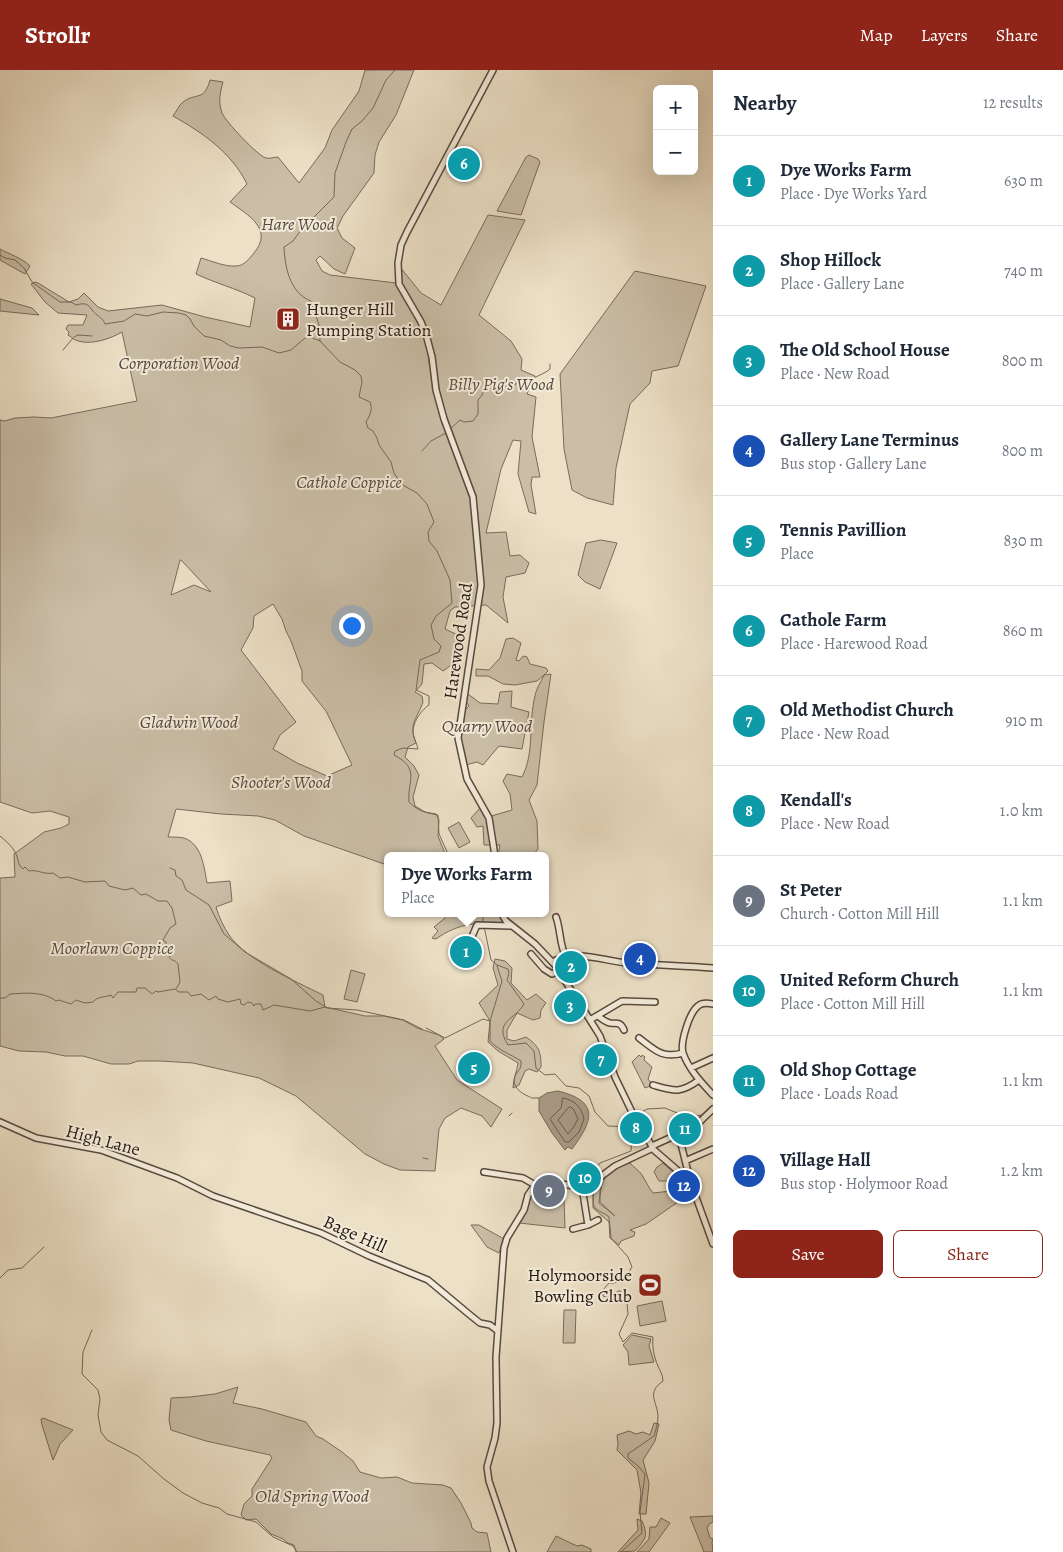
<!DOCTYPE html>
<html lang="en">
<head>
<meta charset="utf-8">
<style>
  body { margin:0; font-family:Alegreya,serif; background:#f6f6f7; color:#1f2937 }
  .controls { position:absolute; right:15px; top:15px; display:grid; overflow:hidden; border-radius:8px; box-shadow:0 5px 20px #0002 }
  .controls button { width:45px; height:45px; display:grid; place-items:center; padding:0; border:0; border-bottom:1px solid #e0e1e3; background:#fff; color:#1f2937; font:25px sans-serif }
  .you { position:absolute; left:351px; top:555px; width:18px; height:18px; margin:-12px; border:4px solid #fff; border-radius:50%; background:#1a73e8; box-shadow:0 0 0 8px #1a73e833 }
  .badge { display:grid; place-items:center; width:32px; height:32px; border-radius:50%; background:#8f2418; color:#fff; font-size:16px; font-weight:700 }
  .pin { position:absolute; translate:-50% -50%; border:2px solid #fff; box-shadow:0 1px 5px #0006 }
  .popup { position:absolute; left:384px; top:782px; width:165px; height:65px; box-sizing:border-box; display:grid; place-content:center; border-radius:8px; background:#fff; filter:drop-shadow(0 1px 4px #0005); font-size:16px; white-space:nowrap; color:#747a83 }
  .popup b { font-size:19px; color:#1f2937 }
  .popup::after { content:''; position:absolute; left:50%; top:100%; margin-left:-10px; border:10px solid transparent; border-top-color:#fff }
  .list { margin:0; padding:0; list-style:none }
  h2 { display:flex; justify-content:space-between; align-items:center; height:65px; margin:0; padding:0 20px; font-size:21px }
  h2 small { font-size:16px; font-weight:400; color:#747a83 }
  .list li { display:grid; grid-template-columns:32px 1fr auto; gap:15px; align-items:center; box-sizing:border-box; height:90px; padding:0 20px; border-top:1px solid #e0e1e3 }
  .list b { display:block; font-size:19px; white-space:nowrap }
  .list p { margin:0; font-size:16px; white-space:nowrap; color:#747a83 }
  .list em { font-size:16px; font-style:normal; color:#747a83 }
  .actions { display:flex; gap:10px; padding:15px 20px }
  .actions a { flex:1; padding:11px 0; border:1px solid #8f2418; border-radius:8px; text-align:center; font-size:18px; color:#8f2418 }
  .actions .main { background:#8f2418; color:#fff }
  .map { position:relative; flex:none; width:713px; height:1482px; overflow:hidden }
  header { display:flex; align-items:center; gap:30px; box-sizing:border-box; height:70px; padding:0 25px; background:#8f2418; color:#fff }
  header strong { font-size:24px }
  nav { display:flex; gap:28px; margin-inline-start:auto; font-size:18px }
  main { display:flex }
  aside { flex:1; background:#fff }
  .map>svg:first-child { display:block }
  .green { fill:#cabea7; stroke:#786b5c; fill-rule:evenodd }
  .water { fill:#a99c88; stroke:#756758 }
  .lines { fill:none; stroke-linecap:round; stroke-linejoin:round }
  .shore { stroke:#685a4c; stroke-width:1 }
  .stream { stroke:#756758; stroke-width:1 }
  .minor-casing { stroke:#584a3e; stroke-width:8 }
  .minor { stroke:#f3ebda; stroke-width:5 }
  .labels { text-anchor:middle; dominant-baseline:central; stroke-width:4; stroke-linejoin:round; paint-order:stroke }
  .park-label { font-size:18px; font-style:italic; fill:#574a3e; stroke:#f3ebda }
  .poi-label { font-size:18px; fill:#261811; stroke:#f3ebda; text-anchor:start }
  .street-label { font-size:18px; fill:#261811; stroke:#f3ebda }
</style>
</head>
<body>
<header>
<strong>Strollr</strong>
<nav><a>Map</a><a>Layers</a><a>Share</a></nav>
</header>
<main>
<div class="map">
<svg width="713" height="1482" viewBox="0 0 713 1482">
  <rect width="100%" height="100%" fill="#ece0c6"/>
  <filter id="stains"><feTurbulence type="fractalNoise" baseFrequency=".004" numOctaves="4"/><feColorMatrix values="0 0 0 0 .2 0 0 0 0 .09 0 0 0 0 .02 0 0 0 .5 -.17"/></filter>
  <radialGradient id="worn" r=".72"><stop offset=".6" stop-color="#630" stop-opacity="0"/><stop offset="1" stop-color="#630" stop-opacity=".3"/></radialGradient>
  <!-- green -->
  <path class="green" d="M365,0H414L396,45L379,72L375,85L374,103L343,146L337,158L342,168L355,178L345,204L334,199L320,186L316,190L322,201L330,205L396,213C410,243 427,257 429,293L434,295L435,286L423,250L402,213L400,197L421,223L441,235L488,145L525,150L479,245L511,271L522,289L521,300L535,306L527,324L536,327L532,367L540,407H532L531,415L536,444L529,442L518,404L521,371L513,370L501,399L486,463L506,462L510,486L520,485L529,493L525,503L506,507L503,527L508,553L486,535L455,537L450,541L445,559L462,567C463,582 456,593 443,601L432,593L424,594L422,614L415,622L422,626L423,632C417,649 408,654 416,673L408,677L405,687L414,696L419,705L413,727L415,736L425,742L436,744L439,750L438,766L446,786H387V795L304,766L275,750L258,746L221,744L176,739L168,767C173,767 179,767 184,768C202,774 204,797 207,813L230,811L232,831L216,837C219,847 223,856 229,865C246,890 295,911 323,925L325,937L365,946H384L403,950L417,958L439,965L444,969L435,976L457,1010L502,1039L491,1057L482,1046L461,1038L445,1048L439,1059L435,1101L400,1100L384,1094L365,1084L296,1026L259,1008L193,993L160,991H138L129,994H111L83,986H65L46,982L19,981L0,976V808L15,807L14,784L44,762L61,758L69,754V747L50,741L32,743L0,732V350L5,351L15,348L34,347L51,348L137,331L122,262C110,269 92,275 78,271C74,270 71,267 68,265L69,262L66,259L68,255H83L87,245L58,243L45,232L31,214L35,212L38,213L69,232L78,229L84,223L98,237L108,241L162,235L205,247L250,257L255,228C235,218 215,213 196,204L201,188C212,191 225,197 236,196C244,196 249,189 254,183C274,159 248,145 230,132L247,114C231,82 203,63 173,46C176,42 179,35 183,32C196,22 204,32 210,10L223,12C220,23 218,32 222,43C225,51 258,86 266,88C270,89 274,87 278,87L299,113L325,78L332,60L359,21ZM180,490H181L211,522L194,515L171,525ZM273,534L282,549L286,561L291,571L302,601V611L326,641L352,695L327,706L297,693L273,679L280,665L296,652L241,580L253,558L254,546Z
    M529,85L538,89L540,92L521,145L497,141L526,87Z
    M0,179C9,184 22,188 30,196L25,204L0,190Z
    M635,201L706,216L678,296L652,301L650,313L630,334L616,398L613,435L587,428L572,420L564,379L560,304Z
    M0,229L32,238L39,245L0,241Z
    M601,470L617,473L600,519L585,512L578,505L586,473Z
    M513,568L521,573L516,590L519,591L523,586L527,587L530,594L546,598L548,601L544,605L551,604L544,652L537,715L529,730L537,751L538,779L532,786H498L500,775H484L483,756L477,757L471,748L481,737L488,747L512,740L510,724L503,711L507,704L522,707C535,682 528,654 535,626C536,619 541,612 544,605L537,611L515,615L503,614L488,606H476V599L489,600L500,588L506,569Z
    M512,621L511,637L529,642L522,679L499,676L483,695L477,692L466,695L461,668L465,640L469,636L465,630L468,624L480,633L498,634L500,622Z
    M459,752L470,772L459,778L448,758Z
    M447,843H499L507,854C481,851 458,853 436,869L432,868L438,861L434,857L445,848Z
    M495,889L505,891L512,898L511,913L527,930L536,924L546,933L541,940L540,948L533,950L517,943L507,960V969L514,971L526,967C539,976 541,981 541,997L537,1002L529,999L525,1001L519,1015L513,1018C513,1009 517,1002 518,993L498,981L488,972L490,951L479,933L498,915L493,898Z
    M351,900L365,904L357,932L344,929Z
    M639,985L641,987L642,985L645,987L644,990L652,997L648,1009L653,1015L645,1018L632,992Z
    M630,1093C634,1098 639,1100 642,1105C646,1111 648,1117 653,1123L671,1121L678,1132L646,1154L630,1160L635,1162L634,1166L621,1171L619,1175L610,1168L609,1152L593,1138V1116L601,1111L599,1133L615,1146L600,1132C600,1109 607,1098 630,1093Z
    M663,1093L674,1103L679,1111H659L654,1102L657,1097Z
    M541,1116V1120L544,1121L545,1127L564,1130L565,1158L519,1153L526,1141L532,1122L535,1117Z
    M471,1155H479L504,1169L499,1183L487,1177Z
    M658,1205L661,1223L642,1226L639,1208Z
    M662,1231L666,1251L640,1256L637,1236Z
    M564,1240H576L575,1273H563Z
    M632,1265L651,1269L649,1276L654,1292L629,1295L628,1282L623,1275Z
    M238,1317L233,1333L262,1339L306,1352L316,1366L323,1369L342,1382L353,1391L360,1402L381,1408L397,1407L412,1413L443,1415L451,1418L461,1433L471,1453L472,1458L477,1462L487,1463L491,1482H296L294,1475L288,1473L283,1469L271,1464L256,1449L246,1450L241,1445L244,1434L252,1426V1419L272,1388L270,1385L206,1371L171,1360L169,1350L171,1328L190,1327L215,1324Z
    M43,1348L73,1360L60,1374L53,1390L42,1355L41,1349Z
    M654,1353L659,1354L655,1371L643,1390L649,1413L646,1444H639L641,1423L637,1400L617,1380L618,1374L617,1365L629,1361L636,1364L643,1362L650,1365Z
    M713,1446V1452L709,1454L707,1458L710,1468L713,1469L712,1472L713,1482H704L690,1447Z
    M661,1448L670,1453L649,1482H637L649,1469L650,1457H656Z
    M637,1449L642,1451C649,1467 645,1469 635,1481L618,1482L638,1460Z
    M556,1466L577,1476L582,1475L591,1479V1482H547Z"/>
  <!-- water -->
  <path class="water" d="M558,1021C599,1031 594,1050 572,1079L568,1077L565,1080L552,1063L539,1041V1028L547,1023Z"/>
  <g class="lines">
    <!-- shore -->
    <path class="shore" d="M563,1028C575,1030 581,1037 584,1049L579,1062L569,1072H565L550,1049L561,1038Z
      M571,1037L574,1040L578,1049L573,1058L568,1064L558,1050L568,1038Z"/>
    <!-- stream -->
    <path class="stream" d="M395,0L386,10L373,38L362,51L352,59L346,72L335,103L334,127L301,160L293,171L284,177C285,198 290,223 311,231L319,255L320,271L340,292L355,300L361,306L362,312L359,327L370,332C373,340 370,345 366,352L368,358L373,361L377,368L379,375L391,392L394,403L401,414L417,423L427,434L434,452L428,462L429,471L437,481L450,510L452,533L436,546L431,555L434,569L441,576L439,582L420,590L416,620L429,626V635C420,641 410,656 414,667C415,671 417,674 418,679L403,678L395,681L394,685C421,699 407,711 409,732C418,741 426,743 438,745L439,764L449,786
      M0,185L5,188L15,190L24,198L32,212L60,232H71L76,235C91,231 88,238 97,245C101,248 103,249 105,254L124,251L135,244L147,246L163,242L179,243L186,245L190,249L194,256L204,266L221,270L230,276L239,278L262,277L279,283L291,280L305,268L310,267L320,271
      M74,267L78,265L92,266
      M63,280L73,268
      M449,360L460,350L464,352L473,351L478,344V330L482,325L486,314C489,316 493,318 497,318C509,317 541,307 550,299V294
      M422,381L431,371L446,363
      M0,766C6,771 13,777 16,784C19,790 17,794 23,799L25,797L29,801C36,799 45,805 53,803L60,808L68,807L85,812L105,811L109,816L125,820L133,818L141,825L146,824L158,831H167L172,838L176,854L170,858L163,870L166,872V879L168,881C170,894 173,887 178,894L180,912L176,919
      M170,798L175,800L176,806L182,810L186,820L209,835L224,864L245,882L291,909L316,931L327,938L357,940L404,950L422,959
      M483,843V852
      M484,856L491,890L497,895L508,899L509,903L507,910L524,934C515,950 493,951 508,975L526,973L534,981L536,998L545,1005L555,1004L566,1016L579,1018L589,1026L595,1042L608,1056L632,1057L631,1081L600,1093L593,1102V1110
      M497,896L502,911L490,951V971C498,980 512,985 521,991C522,999 518,1000 515,1006C511,1017 522,1024 530,1027
      M0,928H5L10,924C25,923 43,921 56,931L59,930L71,934L76,930L85,933L93,932C98,926 103,928 111,925L113,928L118,922H136L137,918H145L152,924L156,921L158,922L175,919L179,922H188L191,926L201,924L209,930L216,926L218,929L228,932L240,929L241,934L244,935L248,932L252,933L254,936L255,934H261L263,940L274,935L310,941L325,937
      M426,958L445,968L483,949L490,951
      M531,1028H539
      M509,1046L512,1043
      M638,1047L642,1042L647,1039L665,1038L687,1047L703,1045
      M632,1057L636,1050
      M423,1088L428,1089
      M593,1114C595,1120 591,1134 595,1138C599,1142 605,1143 609,1147L611,1168L628,1187L632,1197C626,1207 621,1214 609,1213L603,1220V1226L607,1227L619,1221L626,1222L628,1244L619,1264L623,1272L632,1263L653,1267C652,1277 654,1287 658,1296C660,1301 663,1305 663,1311C646,1323 657,1331 658,1346C658,1352 656,1360 654,1366L628,1384V1388L638,1396L645,1404L640,1442L642,1463L621,1482
      M0,1208L8,1200L22,1198L44,1177
      M92,1260L83,1282L82,1304L98,1320L100,1329L98,1345L101,1362L107,1370L138,1386L164,1409L183,1423L202,1433L219,1438L227,1444L256,1452L273,1467L293,1476L297,1482"/>
    <!-- minor casing -->
    <g class="minor-casing">
      <path id="minor" d="M493,0L407,162L401,175L398,193L399,214L421,252L427,268L432,287L436,320L444,349L473,427L481,515L458,668L467,709L489,748L495,786
        M501,843L506,851L535,874L555,895L590,950L600,966L615,1007L631,1040L654,1080L684,1106L693,1119L713,1174
        M556,847C561,860 559,874 566,887
        M463,877L471,869L477,855L512,856
        M531,884L544,899L552,904L559,901
        M552,892C577,879 603,891 628,893C656,895 685,896 713,898
        M713,934C708,933 702,932 698,936C689,943 680,973 683,983C689,1000 702,1013 713,1025
        M598,946C602,949 605,952 610,953C617,954 620,951 624,960
        M590,950L622,931L655,932
        M639,968C655,980 662,989 683,983
        M691,998L713,988
        M653,1015C674,1021 680,1024 699,1010
        M0,1052L36,1068L101,1080L177,1108L213,1126L321,1163L369,1186L428,1210L470,1245L480,1253L490,1255L498,1261
        M652,1076L672,1067H684
        M685,1091L713,1079
        M484,1102L523,1108L535,1115
        M691,1114L681,1074L684,1067L713,1039
        M582,1117L588,1155L598,1150
        M573,1159L588,1155
        M513,1482L489,1411L487,1397L495,1368L497,1353L496,1287L504,1178L507,1168L524,1140L528,1125L535,1115L554,1113L582,1117L591,1114L615,1096L653,1078"/>
    </g>
    <!-- minor -->
    <use href="#minor" class="minor"/>
  </g>
  <!-- icons -->
  <defs>
    <g id="building-square" transform="scale(1.25)"><rect x="-9" y="-9" width="18" height="18" rx="4" fill="#8f2418" stroke="#f3ebda"/><path d="M-4-6H4V6H1V3H-1V6H-4ZM-2.5-4.3h1.7v1.8h-1.7ZM.8-4.3h1.7v1.8H.8ZM-2.5-1h1.7V.8h-1.7ZM.8-1h1.7V.8H.8Z" fill="#fff"/></g>
    <g id="stadium-square" transform="scale(1.25)"><rect x="-9" y="-9" width="18" height="18" rx="4" fill="#8f2418" stroke="#f3ebda"/><path d="M0-5a6.5 5 0 1 0 0 10a6.5 5 0 1 0 0-10ZM-3.5-1.8h7v3.6h-7Z" fill="#fff"/></g>
  </defs>
  <g fill-rule="evenodd">
    <use href="#building-square" x="288" y="249"/>
    <use href="#stadium-square" x="650" y="1215"/>
  </g>
  <g class="labels">
    <!-- park labels -->
    <g class="park-label">
      <text x="298" y="154">Hare Wood</text>
      <text x="179" y="293">Corporation Wood</text>
      <text x="501" y="314">Billy Pig's Wood</text>
      <text x="349" y="412">Cathole Coppice</text>
      <text x="189" y="652">Gladwin Wood</text>
      <text x="487" y="656">Quarry Wood</text>
      <text x="281" y="712">Shooter's Wood</text>
      <text x="112" y="878">Moorlawn Coppice</text>
      <text x="312" y="1426">Old Spring Wood</text>
    </g>
    <!-- poi labels -->
    <g class="poi-label">
      <text x="306" y="239">Hunger Hill<tspan x="306" dy="21">Pumping Station</tspan></text>
      <text x="632" y="1205" text-anchor="end">Holymoorside<tspan x="632" dy="21">Bowling Club</tspan></text>
    </g>
    <!-- street labels -->
    <g class="street-label">
      <text transform="translate(458 571) rotate(-82)">Harewood Road</text>
      <text transform="translate(103 1070) rotate(15)">High Lane</text>
      <text transform="translate(355 1164) rotate(24)">Bage Hill</text>
    </g>
  </g>
  <rect width="100%" height="100%" filter="url(#stains)"/>
  <rect width="100%" height="100%" fill="url(#worn)"/>
</svg>
<div class="controls">
<button>+</button>
<button>−</button>
</div>
<div class="you"></div>
<div class="pin badge" style="left:466px;top:882px;background:#0f9aa8">1</div>
<div class="popup"><b>Dye Works Farm</b>Place</div>
<div class="pin badge" style="left:571px;top:897px;background:#0f9aa8">2</div>
<div class="pin badge" style="left:570px;top:936px;background:#0f9aa8">3</div>
<div class="pin badge" style="left:640px;top:889px;background:#1a4fb4">4</div>
<div class="pin badge" style="left:474px;top:998px;background:#0f9aa8">5</div>
<div class="pin badge" style="left:464px;top:94px;background:#0f9aa8">6</div>
<div class="pin badge" style="left:601px;top:990px;background:#0f9aa8">7</div>
<div class="pin badge" style="left:636px;top:1058px;background:#0f9aa8">8</div>
<div class="pin badge" style="left:549px;top:1121px;background:#6b7280">9</div>
<div class="pin badge" style="left:585px;top:1108px;background:#0f9aa8">10</div>
<div class="pin badge" style="left:685px;top:1059px;background:#0f9aa8">11</div>
<div class="pin badge" style="left:684px;top:1116px;background:#1a4fb4">12</div>
</div>
<aside>
<h2>Nearby<small>12 results</small></h2>
<ul class="list">
<li><span class="badge" style="background:#0f9aa8">1</span><div><b>Dye Works Farm</b><p>Place · Dye Works Yard</p></div><em>630 m</em></li>
<li><span class="badge" style="background:#0f9aa8">2</span><div><b>Shop Hillock</b><p>Place · Gallery Lane</p></div><em>740 m</em></li>
<li><span class="badge" style="background:#0f9aa8">3</span><div><b>The Old School House</b><p>Place · New Road</p></div><em>800 m</em></li>
<li><span class="badge" style="background:#1a4fb4">4</span><div><b>Gallery Lane Terminus</b><p>Bus stop · Gallery Lane</p></div><em>800 m</em></li>
<li><span class="badge" style="background:#0f9aa8">5</span><div><b>Tennis Pavillion</b><p>Place</p></div><em>830 m</em></li>
<li><span class="badge" style="background:#0f9aa8">6</span><div><b>Cathole Farm</b><p>Place · Harewood Road</p></div><em>860 m</em></li>
<li><span class="badge" style="background:#0f9aa8">7</span><div><b>Old Methodist Church</b><p>Place · New Road</p></div><em>910 m</em></li>
<li><span class="badge" style="background:#0f9aa8">8</span><div><b>Kendall's</b><p>Place · New Road</p></div><em>1.0 km</em></li>
<li><span class="badge" style="background:#6b7280">9</span><div><b>St Peter</b><p>Church · Cotton Mill Hill</p></div><em>1.1 km</em></li>
<li><span class="badge" style="background:#0f9aa8">10</span><div><b>United Reform Church</b><p>Place · Cotton Mill Hill</p></div><em>1.1 km</em></li>
<li><span class="badge" style="background:#0f9aa8">11</span><div><b>Old Shop Cottage</b><p>Place · Loads Road</p></div><em>1.1 km</em></li>
<li><span class="badge" style="background:#1a4fb4">12</span><div><b>Village Hall</b><p>Bus stop · Holymoor Road</p></div><em>1.2 km</em></li>
</ul>
<div class="actions"><a class="main">Save</a><a>Share</a></div>
</aside>
</main>
</body>
</html>
